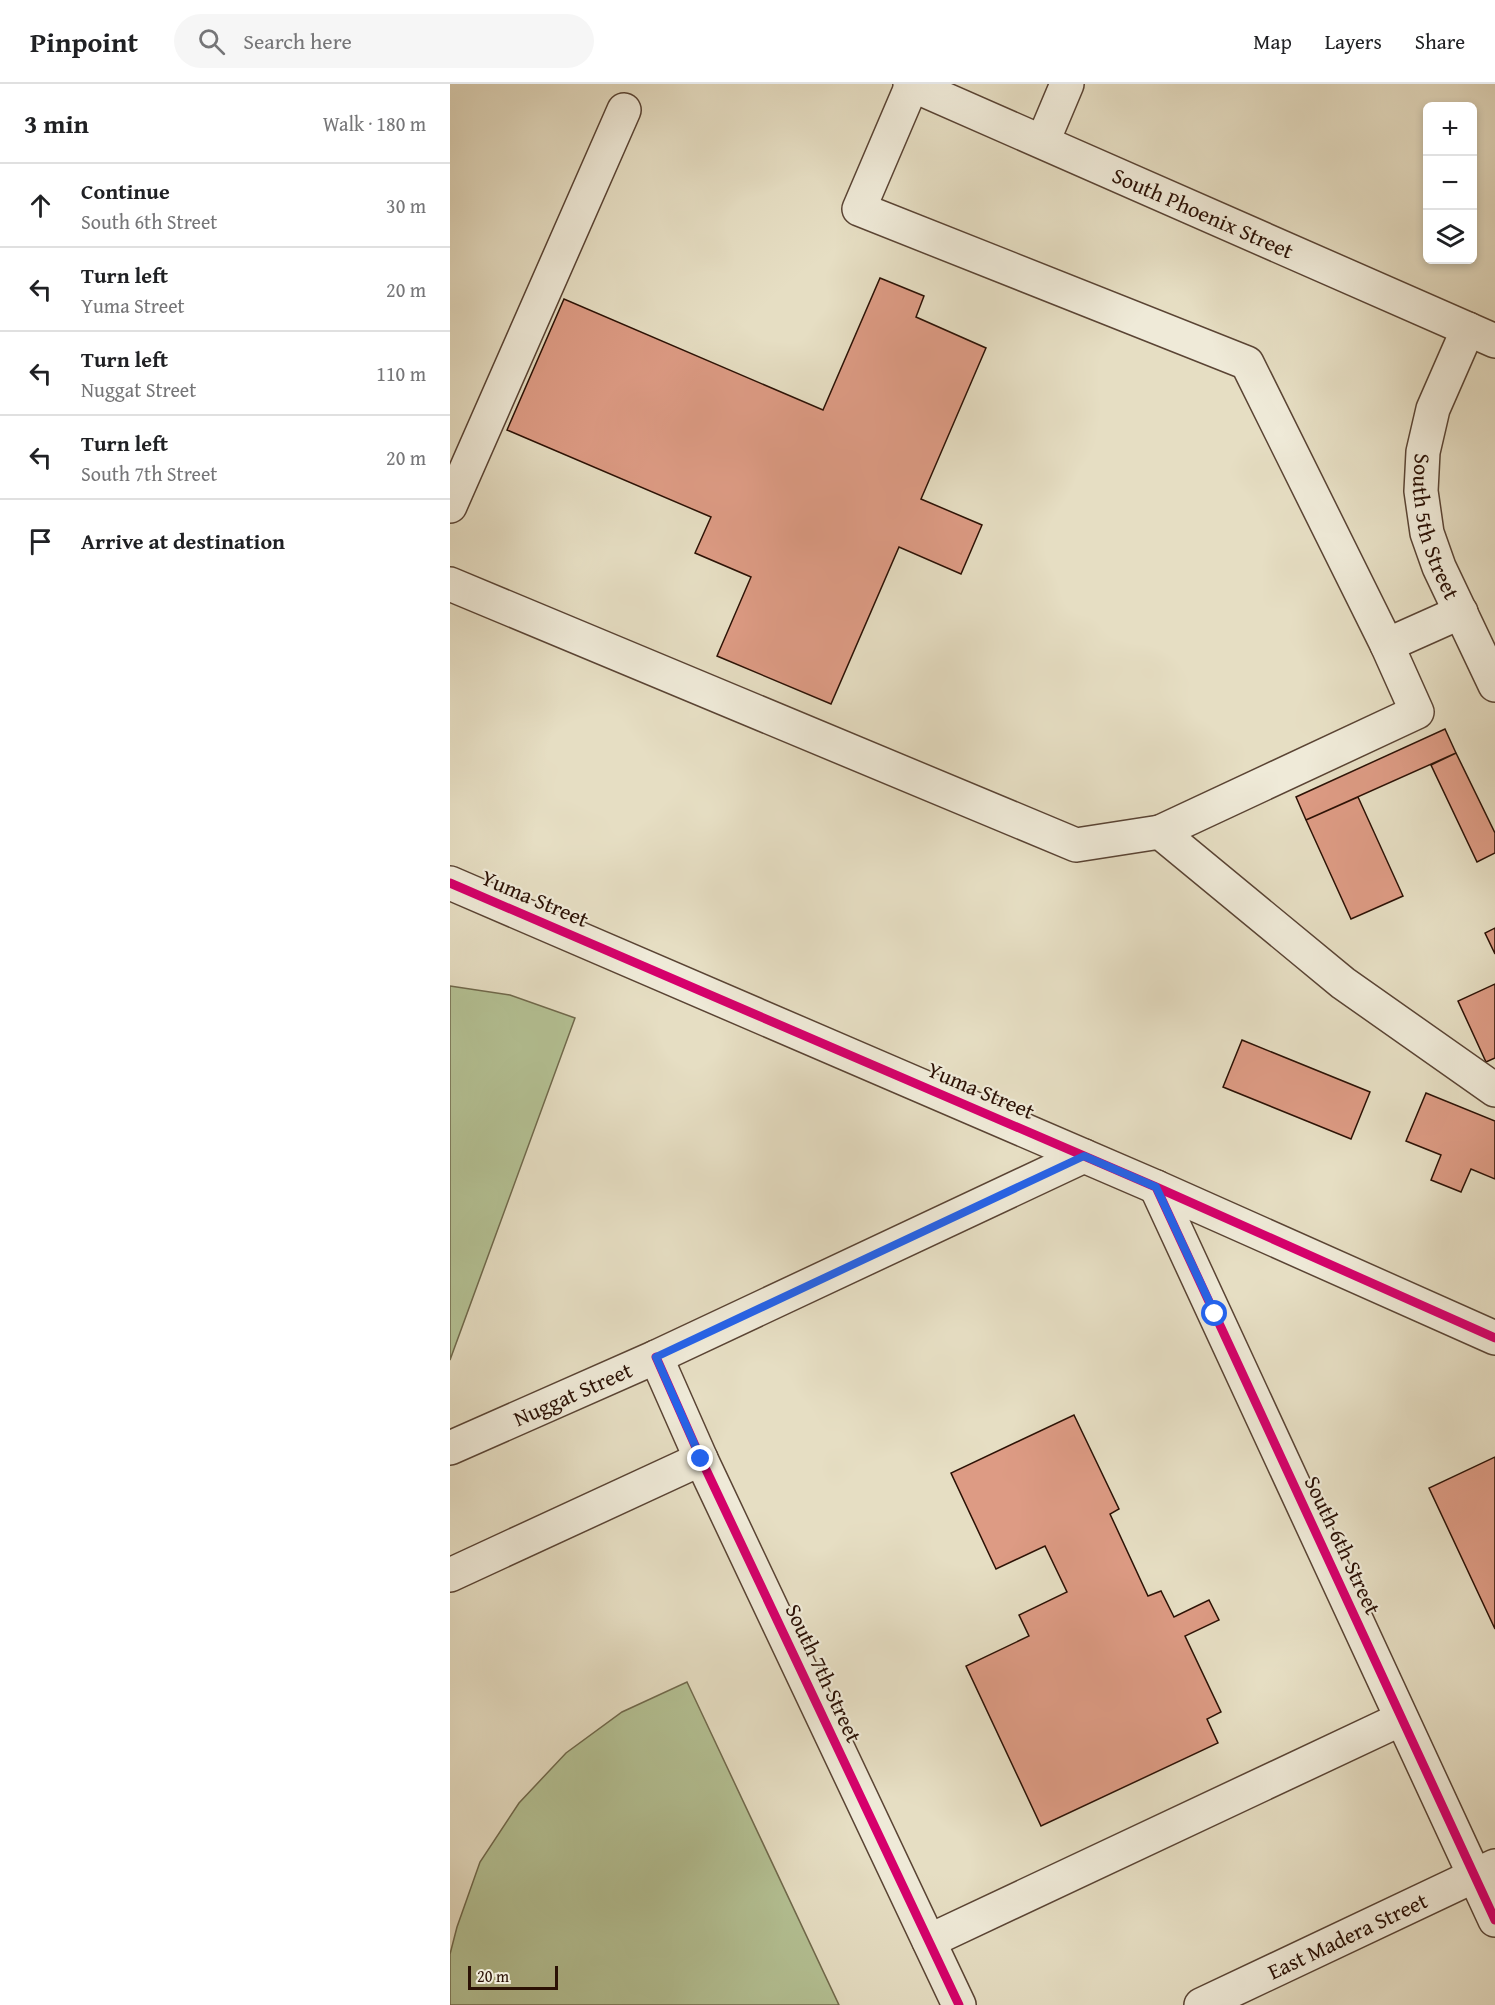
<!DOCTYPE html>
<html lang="en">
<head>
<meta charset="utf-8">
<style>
  body { margin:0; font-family:"Gentium Book Plus",serif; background:#f6f6f6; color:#202124 }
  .controls { position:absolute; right:18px; top:18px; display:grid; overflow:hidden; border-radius:9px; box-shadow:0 3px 9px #0003 }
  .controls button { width:54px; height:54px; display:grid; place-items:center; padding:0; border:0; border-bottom:2px solid #e0e0e0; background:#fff; color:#202124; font:30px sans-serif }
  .scale { position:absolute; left:18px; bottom:15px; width:90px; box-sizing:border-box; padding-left:6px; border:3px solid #2b1105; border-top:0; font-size:16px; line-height:21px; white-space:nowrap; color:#2b1105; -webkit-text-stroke:4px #efead8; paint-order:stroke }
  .stop { position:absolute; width:18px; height:18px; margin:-14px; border:4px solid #2563eb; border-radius:50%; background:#fff }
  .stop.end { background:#2563eb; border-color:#fff; box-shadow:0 2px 6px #0008 }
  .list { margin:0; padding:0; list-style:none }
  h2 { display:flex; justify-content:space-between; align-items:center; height:78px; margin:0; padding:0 24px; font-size:26px }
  h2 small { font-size:20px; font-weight:400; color:#757577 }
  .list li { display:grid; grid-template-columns:39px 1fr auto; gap:18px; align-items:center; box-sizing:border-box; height:84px; padding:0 24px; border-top:2px solid #e0e0e0 }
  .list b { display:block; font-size:22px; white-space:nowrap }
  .list p { margin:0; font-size:20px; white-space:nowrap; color:#757577 }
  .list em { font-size:20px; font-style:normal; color:#757577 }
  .icon { flex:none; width:33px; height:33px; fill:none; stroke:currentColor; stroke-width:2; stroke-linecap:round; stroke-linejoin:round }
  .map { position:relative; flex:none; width:1045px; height:1921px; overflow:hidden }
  header { display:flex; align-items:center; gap:36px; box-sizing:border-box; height:84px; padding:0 30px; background:#fff; border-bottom:2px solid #e0e0e0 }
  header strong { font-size:28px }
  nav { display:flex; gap:33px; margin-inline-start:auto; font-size:21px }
  .search { width:420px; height:54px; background:#f6f6f6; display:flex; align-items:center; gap:15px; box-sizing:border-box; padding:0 21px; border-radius:33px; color:#757577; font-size:22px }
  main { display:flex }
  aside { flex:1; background:#fff }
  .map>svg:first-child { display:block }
  .green { fill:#b4c194; stroke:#70694c; stroke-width:1.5 }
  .building { fill:#dd9b84; stroke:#2b1105; stroke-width:1.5 }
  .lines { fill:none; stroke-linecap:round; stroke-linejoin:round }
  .minor-casing { stroke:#5a4434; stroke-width:36 }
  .minor { stroke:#efead8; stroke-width:33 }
  .cycleway-casing { stroke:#efead8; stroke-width:13 }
  .cycleway { stroke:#d6006c; stroke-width:9 }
  .route { stroke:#2563eb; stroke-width:8 }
  .labels { text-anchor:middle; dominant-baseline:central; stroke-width:4.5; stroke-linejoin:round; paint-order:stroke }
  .street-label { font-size:22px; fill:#2b1105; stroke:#efead8 }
</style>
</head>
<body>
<header>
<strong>Pinpoint</strong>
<div class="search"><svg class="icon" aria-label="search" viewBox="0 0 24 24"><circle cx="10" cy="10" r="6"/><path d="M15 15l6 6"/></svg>Search here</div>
<nav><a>Map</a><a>Layers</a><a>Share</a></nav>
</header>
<main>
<aside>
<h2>3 min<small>Walk · 180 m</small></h2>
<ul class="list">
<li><svg class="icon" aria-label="ahead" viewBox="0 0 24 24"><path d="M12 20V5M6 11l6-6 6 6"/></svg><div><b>Continue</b><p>South 6th Street</p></div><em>30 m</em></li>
<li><svg class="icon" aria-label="left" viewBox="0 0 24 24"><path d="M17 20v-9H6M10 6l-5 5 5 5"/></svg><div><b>Turn left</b><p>Yuma Street</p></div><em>20 m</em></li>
<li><svg class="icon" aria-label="left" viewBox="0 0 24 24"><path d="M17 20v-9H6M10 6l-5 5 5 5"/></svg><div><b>Turn left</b><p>Nuggat Street</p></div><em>110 m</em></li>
<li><svg class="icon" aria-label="left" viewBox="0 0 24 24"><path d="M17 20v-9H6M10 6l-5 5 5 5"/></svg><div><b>Turn left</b><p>South 7th Street</p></div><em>20 m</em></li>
<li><svg class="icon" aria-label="arrive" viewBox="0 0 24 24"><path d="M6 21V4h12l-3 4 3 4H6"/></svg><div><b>Arrive at destination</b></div></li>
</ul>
</aside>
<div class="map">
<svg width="1045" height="1921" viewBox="0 0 1045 1921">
  <rect width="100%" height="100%" fill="#e6dec3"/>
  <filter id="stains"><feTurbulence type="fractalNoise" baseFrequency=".00333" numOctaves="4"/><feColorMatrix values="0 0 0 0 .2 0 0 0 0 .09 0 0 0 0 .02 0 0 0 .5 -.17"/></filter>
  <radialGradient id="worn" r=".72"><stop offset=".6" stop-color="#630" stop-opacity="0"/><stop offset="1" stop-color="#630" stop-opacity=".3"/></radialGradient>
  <!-- green -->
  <path class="green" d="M0,902L60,911L125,934L0,1276Z
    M237,1598L389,1921H0V1870L7,1843L30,1778L69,1719L116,1669L172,1628Z"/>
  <!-- building -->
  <path class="building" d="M430,194L474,212L466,233L536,264L471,415L532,441L511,490L449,463L381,620L267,572L301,493L245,469L261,433L57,346L114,215L373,326Z
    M995,645L1006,669L856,736L846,713Z
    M1006,669L1045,749V769L1027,778L981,681Z
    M908,713L953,812L901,835L856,736Z
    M1045,844V870L1035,849Z
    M1045,900V974L1036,978L1008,917Z
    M792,956L920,1008L901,1055L773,1003Z
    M976,1009L1045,1037V1095L1021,1085L1011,1108L981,1096L991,1071L956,1057Z
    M624,1331L669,1425L660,1430L698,1512L711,1507L724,1533L759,1516L769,1536L735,1552L771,1628L757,1635L768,1659L591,1742L516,1582L579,1552L569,1531L617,1508L595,1462L546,1485L501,1389Z
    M1045,1373V1545L979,1404Z"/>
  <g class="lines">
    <!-- minor casing -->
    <g class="minor-casing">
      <g id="minor">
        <path id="s1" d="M460,0L1045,257"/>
        <path d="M462,1L409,125L797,279L937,561L967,628L710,748"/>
        <path d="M593,57L617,0"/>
        <path id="s2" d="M1018,245L983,325L973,368L971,407L977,449L989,483L1045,601"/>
        <path d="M0,422L174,26"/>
        <path d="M0,500L626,761L710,748L893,899L1045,1006"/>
        <path d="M937,561L1011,528"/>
        <path d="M0,799L706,1103L1045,1254"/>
        <path d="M706,1103L1045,1836"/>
        <path d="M206,1273L251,1375L509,1921"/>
        <path id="s3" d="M0,1364L206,1273L634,1072"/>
        <path d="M0,1491L251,1375"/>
        <path d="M479,1857L951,1635"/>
        <path id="s4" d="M751,1921L1045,1782"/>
      </g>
    </g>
    <!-- minor -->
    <use href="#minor" class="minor"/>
    <!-- cycleway casing -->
    <g class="cycleway-casing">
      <path id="cycleway" d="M0,799L706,1103L1045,1254
        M706,1103L1045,1836
        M206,1273L251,1375L509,1921"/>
    </g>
    <!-- cycleway -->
    <use href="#cycleway" class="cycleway"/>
  </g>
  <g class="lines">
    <!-- route -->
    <path class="route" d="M251,1375L206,1273L634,1072L706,1103L765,1230"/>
  </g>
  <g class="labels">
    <!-- street labels -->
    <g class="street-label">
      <text stroke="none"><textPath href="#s1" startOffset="320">South Phoenix Street</textPath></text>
      <text stroke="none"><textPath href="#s2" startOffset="208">South 5th Street</textPath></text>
      <text transform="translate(85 814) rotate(23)">Yuma Street</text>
      <text transform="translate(531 1006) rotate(23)">Yuma Street</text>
      <text stroke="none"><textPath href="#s3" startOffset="134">Nuggat Street</textPath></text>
      <text transform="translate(893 1461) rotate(65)">South 6th Street</text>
      <text transform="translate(374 1589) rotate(65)">South 7th Street</text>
      <text stroke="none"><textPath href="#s4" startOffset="162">East Madera Street</textPath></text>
    </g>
  </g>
  <rect width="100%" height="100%" filter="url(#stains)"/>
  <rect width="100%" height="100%" fill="url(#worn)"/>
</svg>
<div class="controls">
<button>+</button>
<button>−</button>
<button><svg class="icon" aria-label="layers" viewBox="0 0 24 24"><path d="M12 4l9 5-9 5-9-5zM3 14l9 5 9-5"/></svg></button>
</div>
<div class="scale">20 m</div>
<div class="stop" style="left:765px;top:1230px"></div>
<div class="stop end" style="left:251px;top:1375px"></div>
</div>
</main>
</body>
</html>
